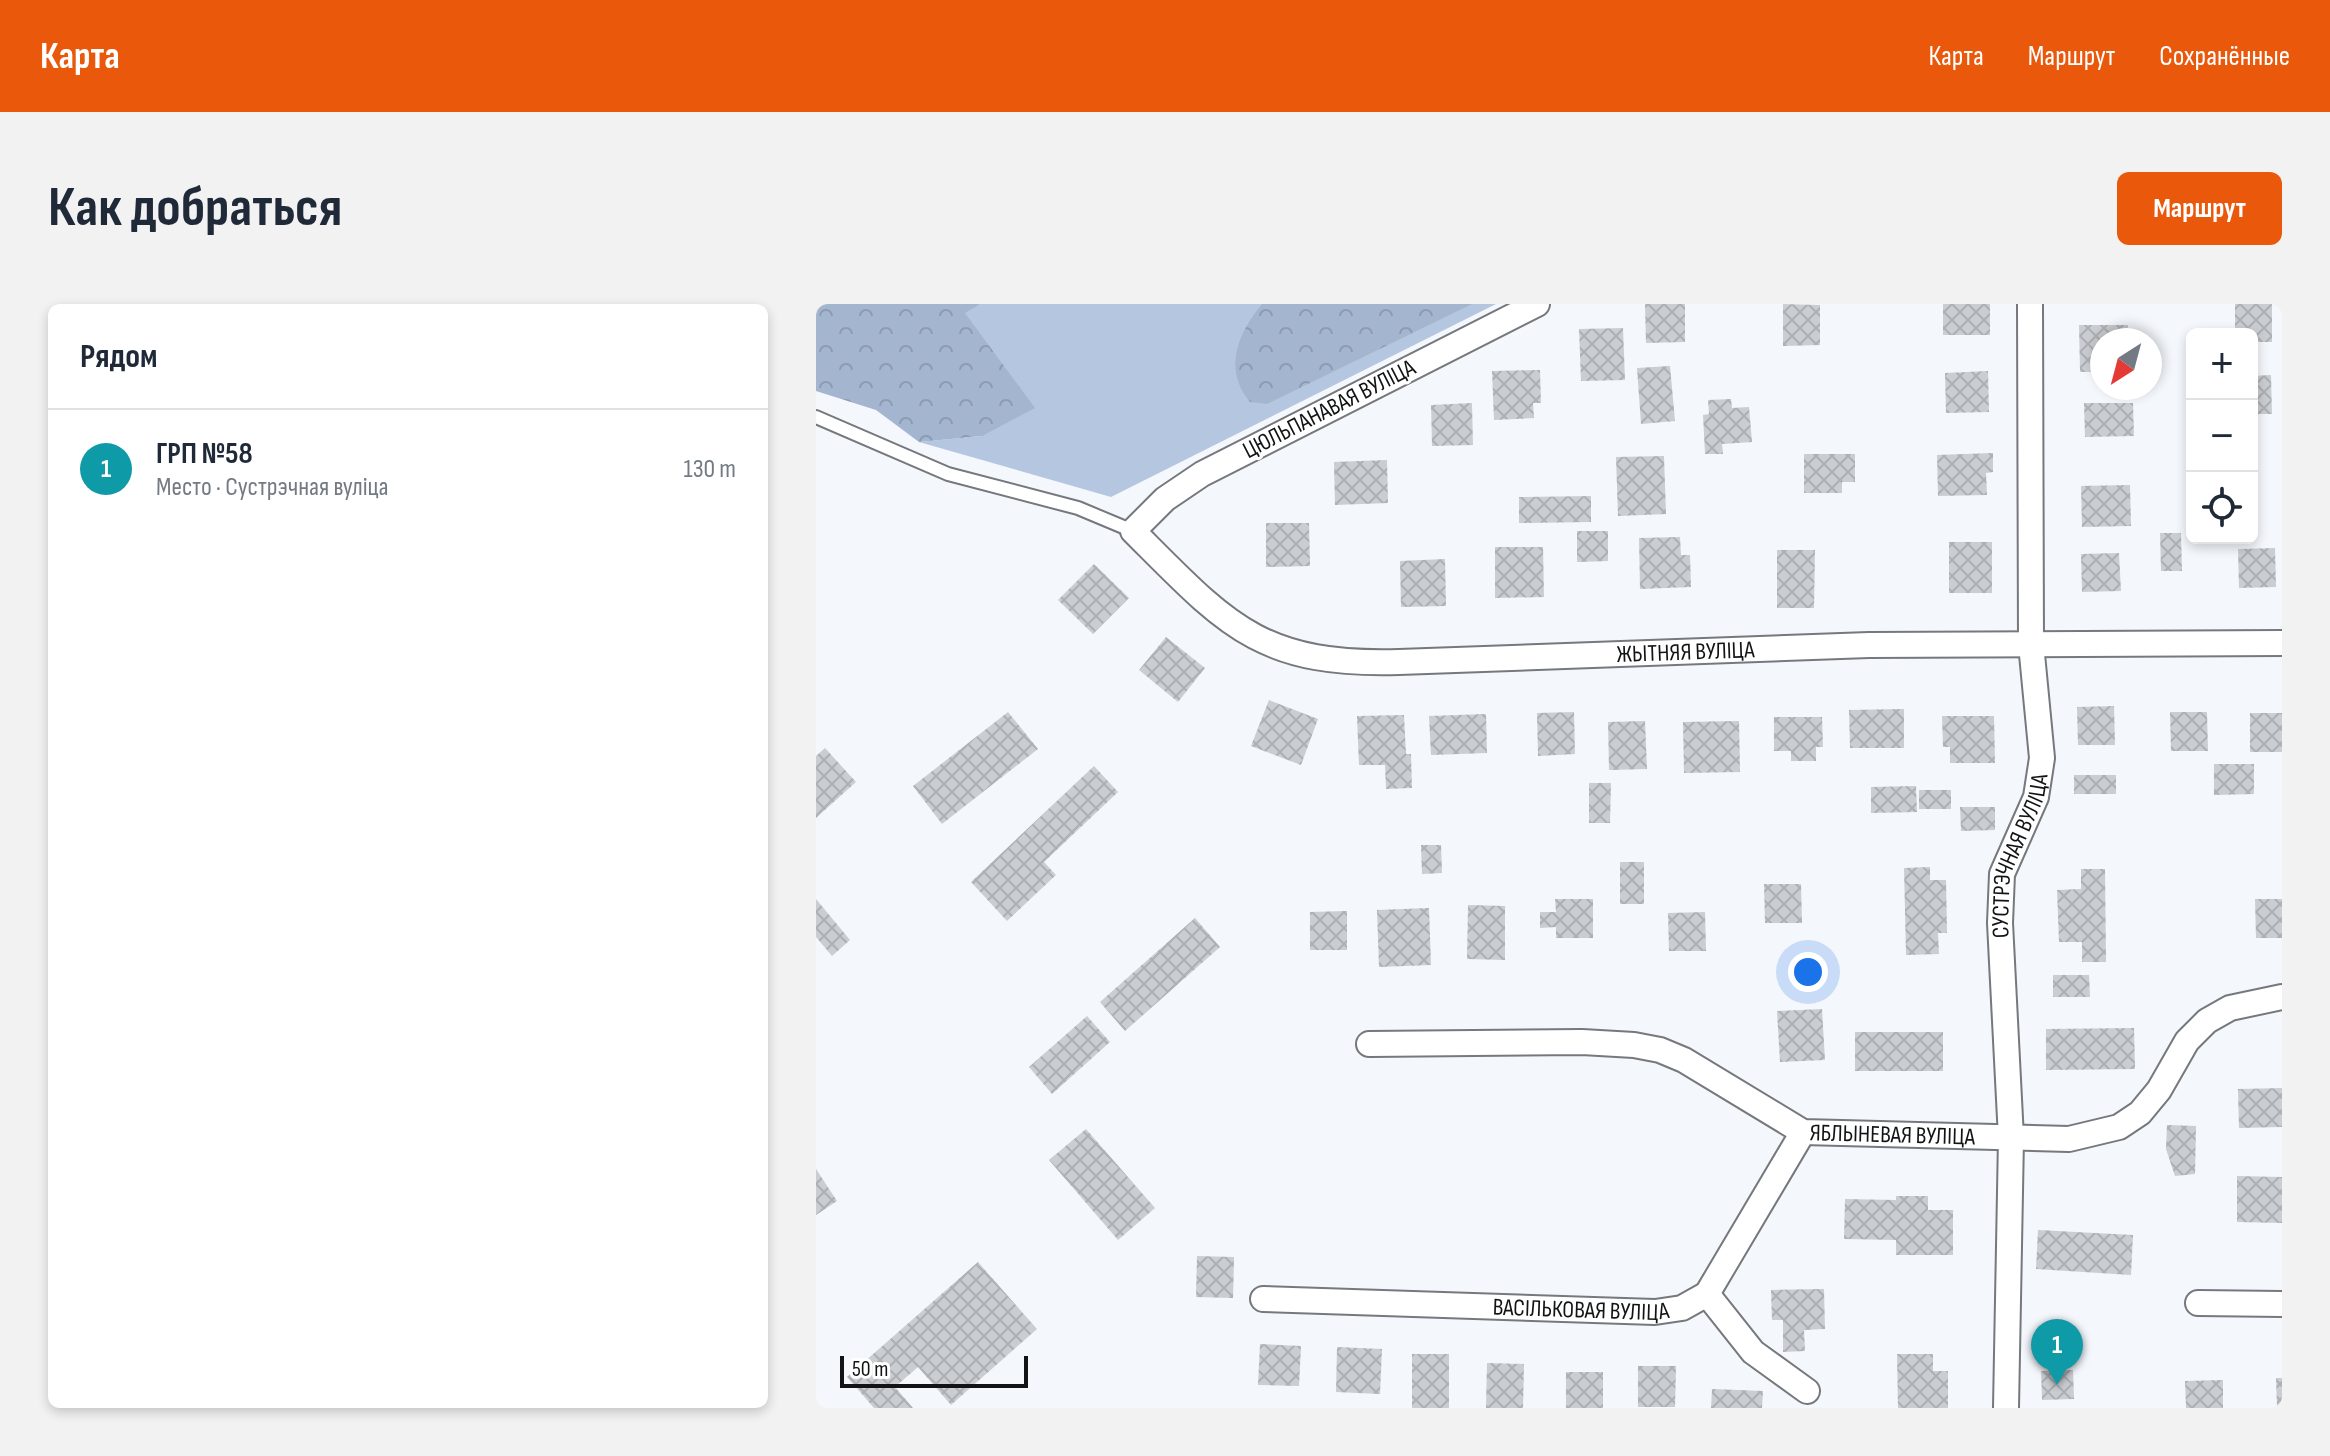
<!DOCTYPE html>
<html lang="ru">
<head>
<meta charset="utf-8">
<style>
  body { margin:0; font-family:"Sofia Sans Condensed",sans-serif; background:#f2f2f3; color:#1f2937 }
  .controls { position:absolute; right:24px; top:24px; display:grid; overflow:hidden; border-radius:12px; box-shadow:0 4px 12px #0003 }
  .controls button { width:72px; height:72px; display:grid; place-items:center; padding:0; border:0; border-bottom:2px solid #e0e1e3; background:#fff; color:#1f2937; font:40px sans-serif }
  .compass { position:absolute; left:1274px; top:24px; width:72px; height:72px; border-radius:50%; background:#fff; box-shadow:0 4px 12px #0003; rotate:216deg }
  .scale { position:absolute; left:24px; bottom:20px; width:188px; box-sizing:border-box; padding-left:8px; border:4px solid #121314; border-top:0; font-size:22px; line-height:28px; white-space:nowrap; color:#121314; -webkit-text-stroke:6px #fff; paint-order:stroke }
  .you { position:absolute; left:992px; top:668px; width:28px; height:28px; margin:-20px; border:6px solid #fff; border-radius:50%; background:#1a73e8; box-shadow:0 0 0 12px #1a73e833 }
  .badge { display:grid; place-items:center; width:52px; height:52px; border-radius:50%; background:#ea580c; color:#fff; font-size:26px; font-weight:700 }
  .pin { position:absolute; translate:-50% -66px; filter:drop-shadow(0 2px 4px #0008) }
  .pin::after { content:''; position:absolute; top:42px; width:28px; height:24px; background:inherit; clip-path:polygon(0 0,100% 0,50% 100%) }
  .list { margin:0; padding:0; list-style:none }
  h2 { display:flex; justify-content:space-between; align-items:center; height:104px; margin:0; padding:0 32px; font-size:34px }
  h2 small { font-size:26px; font-weight:400; color:#747a83 }
  .list li { display:grid; grid-template-columns:52px 1fr auto; gap:24px; align-items:center; box-sizing:border-box; height:120px; padding:0 32px; border-top:2px solid #e0e1e3 }
  .list b { display:block; font-size:30px; white-space:nowrap }
  .list p { margin:0; font-size:26px; white-space:nowrap; color:#747a83 }
  .list em { font-size:26px; font-style:normal; color:#747a83 }
  .icon { flex:none; width:44px; height:44px; fill:none; stroke:currentColor; stroke-width:2; stroke-linecap:round; stroke-linejoin:round }
  .map { position:relative; flex:none; width:1466px; height:1104px; overflow:hidden; border-radius:12px }
  header { display:flex; align-items:center; gap:48px; box-sizing:border-box; height:112px; padding:0 40px; background:#ea580c; color:#fff }
  header strong { font-size:38px }
  nav { display:flex; gap:44px; margin-inline-start:auto; font-size:28px }
  .intro { display:flex; align-items:center; justify-content:space-between; box-sizing:border-box; height:192px; padding:0 48px }
  h1 { margin:0; font-size:56px }
  .button { padding:20px 36px; border-radius:12px; background:#ea580c; color:#fff; font-size:28px; font-weight:700 }
  main { display:flex; gap:48px; padding:0 48px }
  aside { flex:1; background:#fff; border-radius:12px; box-shadow:0 4px 12px #0003 }
  .map>svg:first-child { display:block }
  .green { fill:#b4c6e0 }
  .forest { fill:url(#forest-crowns) }
  .building { fill:url(#building-cross-hatch) }
  .lines { fill:none; stroke-linecap:round; stroke-linejoin:round }
  .service-casing { stroke:#75787c; stroke-width:16 }
  .minor-casing { stroke:#75787c; stroke-width:28 }
  .service { stroke:#fff; stroke-width:12 }
  .minor { stroke:#fff; stroke-width:24 }
  .labels { text-anchor:middle; dominant-baseline:central; stroke-width:6; stroke-linejoin:round; paint-order:stroke }
  .street-label { font-size:24px; fill:#121314; stroke:#fff }
</style>
</head>
<body>
<header>
<strong>Карта</strong>
<nav><a>Карта</a><a>Маршрут</a><a>Сохранённые</a></nav>
</header>
<div class="intro"><h1>Как добраться</h1><a class="button">Маршрут</a></div>
<main>
<aside>
<h2>Рядом<small></small></h2>
<ul class="list">
<li><span class="badge" style="background:#0f9aa8">1</span><div><b>ГРП №58</b><p>Место · Сустрэчная вуліца</p></div><em>130 m</em></li>
</ul>
</aside>
<div class="map">
<svg width="1466" height="1104" viewBox="0 0 1466 1104">
  <defs>
    <pattern id="forest-crowns" width="20" height="18" patternUnits="userSpaceOnUse" patternTransform="scale(2)"><rect width="20" height="18" fill="#a4b5cf"/><path d="M2 6a3 3 0 1 1 6 0M12 15a3 3 0 1 1 6 0" fill="none" stroke="#8c9bb1"/></pattern>
    <pattern id="building-cross-hatch" width="8" height="8" patternUnits="userSpaceOnUse" patternTransform="scale(2)"><rect width="8" height="8" fill="#cacdd1"/><path d="M0 0l8 8M0 8l8-8" fill="none" stroke="#acafb3"/></pattern>
  </defs>
  <rect width="100%" height="100%" fill="#f4f7fc"/>
  <!-- green -->
  <path class="green" d="M165,0H680L295,193L103,138L166,132L148,9Z"/>
  <!-- forest -->
  <path class="forest" d="M0,0H165L149,9L219,104L166,132L103,138L60,106L0,87Z
    M446,0H656L451,100L434,98C407,66 421,30 446,0Z"/>
  <!-- building -->
  <path class="building" d="M829,0H869V38L830,39Z
    M967,0L1004,1V41L967,42Z
    M1127,0H1174V31H1127Z
    M1419,0H1456V38H1436V30H1419Z
    M1263,21H1312V36H1286V68H1264Z
    M807,24L809,76L765,77L763,25Z
    M854,62L859,117L825,120L821,64Z
    M724,66L725,99H717L718,114L678,116L676,67Z
    M1172,67L1173,108L1130,109L1129,69Z
    M1455,71L1456,110H1436V72Z
    M915,95L916,104L933,103L936,138L906,140L907,150H889L887,111L893,110L892,96Z
    M656,99L657,141L616,142L615,101Z
    M1268,99H1317L1318,132L1269,133Z
    M1177,149V168L1170,169L1171,191L1122,192L1121,151Z
    M988,150H1039V178H1026V189H988Z
    M848,152L850,210L802,212L800,153Z
    M571,156L572,199L519,201L518,158Z
    M1314,181L1315,222L1266,223L1265,182Z
    M775,192V218L703,219V193Z
    M450,219H493L494,262L450,263Z
    M761,227H792V257L761,258Z
    M1344,229H1365L1366,267H1345Z
    M864,233L865,251H874L875,283L824,285L823,234Z
    M1133,238H1176V289H1133Z
    M679,243H727L728,293L679,294Z
    M1459,244L1460,283L1423,284L1422,245Z
    M961,246H999L998,304H961Z
    M1303,249L1305,287L1266,288L1265,250Z
    M629,255L630,302L585,303L584,257Z
    M278,260L313,294L277,330L242,296Z
    M350,333L389,364L362,398L323,366Z
    M453,396L502,415L485,461L435,442Z
    M1298,402L1299,441H1262L1261,403Z
    M1088,405V444H1034L1033,406Z
    M192,408L222,445L126,520L97,482Z
    M758,408L759,450L722,452L721,409Z
    M1354,408H1391L1392,447H1355Z
    M1434,409H1466V448H1434Z
    M670,410L671,449L615,451L613,412Z
    M588,411L590,450H595L596,484L570,485L569,461H543L541,412Z
    M1126,412H1178L1179,459H1134V443H1127Z
    M958,413H1006L1007,443H1000V457H975V447H958Z
    M829,417L831,465L793,466L792,418Z
    M923,417L924,468L868,469L867,418Z
    M9,444L40,478L0,514V452Z
    M1398,460H1438V490L1398,491Z
    M278,462L302,488L228,558L240,571L191,617L155,578Z
    M1258,471H1300V490H1258Z
    M773,479H795L794,519H773Z
    M1100,482L1101,508L1055,509V483Z
    M1103,486H1135V505H1103Z
    M1144,503H1179V526L1145,527Z
    M605,541H625L626,569L606,570Z
    M804,558H828V600H804Z
    M1114,563V576H1130L1131,629H1122L1123,650L1090,651L1088,564Z
    M1265,565H1289L1290,658H1266V638H1243L1241,586L1265,585Z
    M948,580H985L986,619H949Z
    M0,595L34,636L16,652L0,633Z
    M739,595H777V634H740V623L724,624V608H740Z
    M1439,595H1466V634H1440Z
    M652,601L689,602V656L651,655Z
    M613,604L615,661L563,663L561,606Z
    M531,607V646H494V608Z
    M889,608L890,647H853L852,609Z
    M379,614L404,643L309,727L284,698Z
    M1237,671H1273L1274,693H1237Z
    M1006,705L1009,756L964,758L961,707Z
    M271,712L294,738L236,790L213,763Z
    M1318,724L1319,765L1230,766V725Z
    M1039,728H1127V767H1039Z
    M1466,784V823L1423,824L1422,785Z
    M1351,821L1380,822L1379,870L1359,872L1350,845Z
    M270,825L339,904L302,936L233,856Z
    M0,865L21,897L0,911Z
    M1421,872L1466,873V919L1421,918Z
    M1080,892H1112V906H1137V951H1080V936L1028,935L1029,895L1080,896Z
    M1222,926L1317,931L1315,971L1220,965Z
    M381,952L418,953L417,994L380,993Z
    M162,958L221,1025L135,1101L102,1063L79,1083L97,1104H58L31,1073Z
    M1008,985L1009,1025L988,1026L989,1047L967,1048V1016H956L955,986Z
    M444,1040L485,1042L483,1082L442,1081Z
    M521,1043L566,1045L564,1090L520,1088Z
    M596,1050H633V1104H596Z
    M1081,1050H1117V1067H1132V1104H1082Z
    M671,1059L708,1060L707,1104H670Z
    M822,1062H860L859,1103H822Z
    M1257,1066L1258,1095L1226,1096L1225,1067Z
    M750,1068H787V1104H750Z
    M1460,1074H1466V1104H1461Z
    M1407,1076V1104H1370L1369,1077Z
    M896,1085L947,1087L946,1104H895Z"/>
  <g class="lines">
    <!-- service casing -->
    <g class="service-casing">
      <path id="service" d="M0,113L132,170L262,204L317,227"/>
    </g>
    <!-- minor casing -->
    <g class="minor-casing">
      <g id="minor">
        <path id="s1" d="M721,0L386,170L349,195L317,227C410,320 443,362 583,358L1053,341L1466,339"/>
        <path id="s2" d="M553,740L766,738L818,741L844,746L868,756L987,828L1253,835L1303,823L1324,809L1343,786L1371,737L1391,717L1414,704L1466,693"/>
        <path d="M891,990L937,1048L991,1087"/>
        <path id="s3" d="M447,995L839,1008L866,1004L891,990L987,828"/>
        <path d="M1382,999L1466,1000"/>
        <path id="s4" d="M1190,1104L1195,834L1184,619L1186,570L1220,493L1226,454L1215,340L1214,0"/>
      </g>
    </g>
    <!-- service -->
    <use href="#service" class="service"/>
    <!-- minor -->
    <use href="#minor" class="minor"/>
  </g>
  <g class="labels">
    <!-- street labels -->
    <g class="street-label">
      <text transform="translate(513 105) rotate(-27)">ЦЮЛЬПАНАВАЯ ВУЛІЦА</text>
      <text stroke="none"><textPath href="#s1" startOffset="1062">ЖЫТНЯЯ ВУЛІЦА</textPath></text>
      <text stroke="none"><textPath href="#s4" startOffset="556">СУСТРЭЧНАЯ ВУЛІЦА</textPath></text>
      <text stroke="none"><textPath href="#s2" startOffset="546">ЯБЛЫНЕВАЯ ВУЛІЦА</textPath></text>
      <text stroke="none"><textPath href="#s3" startOffset="318">ВАСІЛЬКОВАЯ ВУЛІЦА</textPath></text>
    </g>
  </g>
</svg>
<div class="controls">
<button>+</button>
<button>−</button>
<button><svg class="icon" aria-label="locate" viewBox="0 0 24 24"><circle cx="12" cy="12" r="6"/><path d="M12 2v4M12 18v4M2 12h4M18 12h4"/></svg></button>
</div>
<svg class="compass" viewBox="-18 -18 36 36"><path d="M0-13l5 13h-10z" fill="#e53935"/><path d="M0 13l5-13h-10z" fill="#747a83"/></svg>
<div class="scale">50 m</div>
<div class="you"></div>
<div class="pin badge" style="left:1241px;top:1081px;background:#0f9aa8">1</div>
</div>
</main>
</body>
</html>
